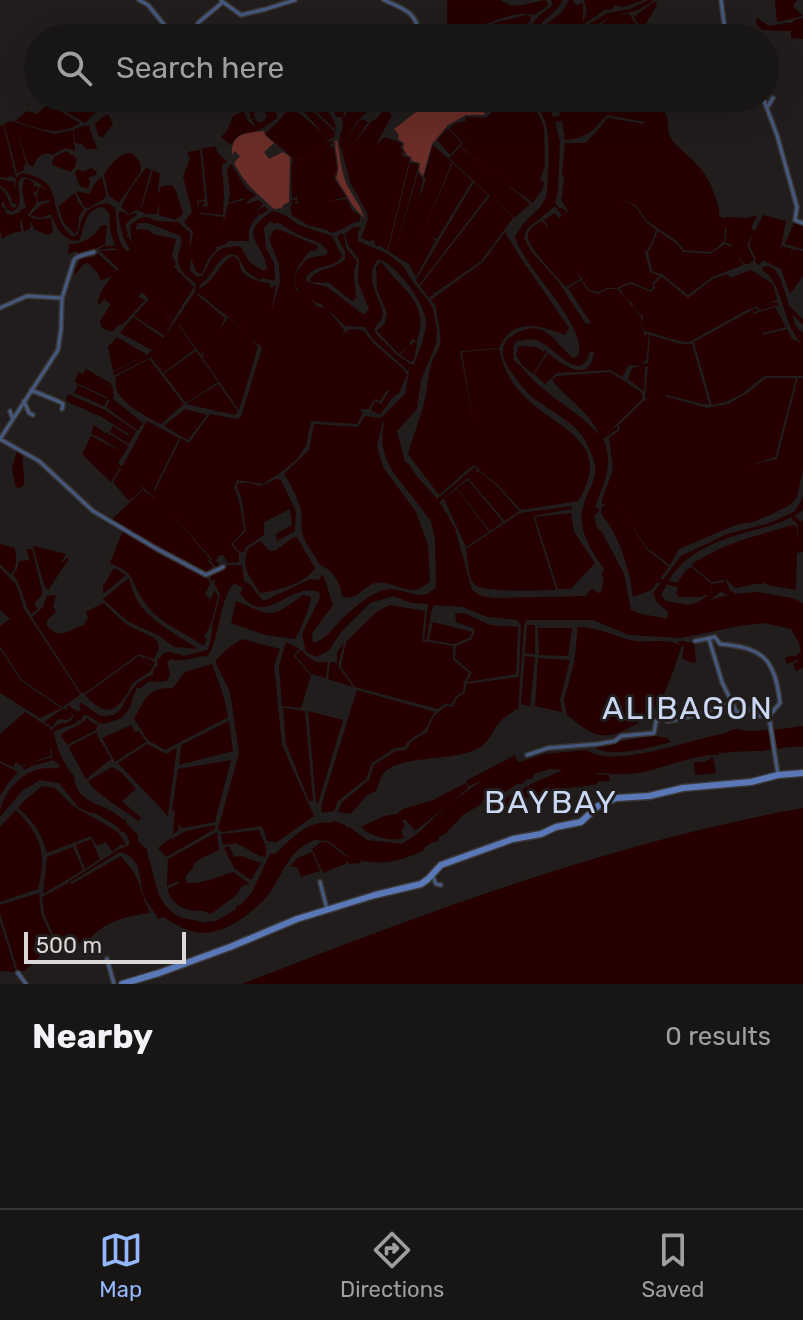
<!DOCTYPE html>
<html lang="en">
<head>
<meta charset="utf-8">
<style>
  body { margin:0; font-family:Rubik,sans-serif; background:#211f1e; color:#f1f3f6 }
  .scale { position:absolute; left:24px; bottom:20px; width:162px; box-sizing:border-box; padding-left:8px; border:4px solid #dbd9d8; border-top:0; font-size:22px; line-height:28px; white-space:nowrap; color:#dbd9d8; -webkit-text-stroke:6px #201d1c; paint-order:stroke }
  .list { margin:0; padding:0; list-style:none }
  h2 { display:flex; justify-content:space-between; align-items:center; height:104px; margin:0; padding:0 32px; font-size:34px }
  h2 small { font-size:26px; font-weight:400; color:#9f9fa0 }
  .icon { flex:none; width:44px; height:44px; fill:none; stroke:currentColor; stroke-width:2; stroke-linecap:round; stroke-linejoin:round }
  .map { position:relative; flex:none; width:803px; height:984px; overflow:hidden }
  .search { position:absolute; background:#181615; box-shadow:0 8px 32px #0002; left:24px; right:24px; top:24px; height:88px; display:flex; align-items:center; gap:20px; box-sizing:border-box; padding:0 28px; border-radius:44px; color:#9f9fa0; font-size:30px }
  .sheet { height:224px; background:#181615 }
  nav { display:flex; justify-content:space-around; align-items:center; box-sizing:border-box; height:112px; border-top:2px solid #363534; background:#181615; font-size:22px; color:#9f9fa0 }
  nav a { display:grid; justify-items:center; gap:4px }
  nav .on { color:#95b7fd }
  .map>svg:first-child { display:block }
  .green { fill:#6a2d28 }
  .water { fill:#260000; fill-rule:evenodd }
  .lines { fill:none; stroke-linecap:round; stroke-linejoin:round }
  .canal { stroke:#260000; stroke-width:4 }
  .river { stroke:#260000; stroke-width:5 }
  .street-casing { stroke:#3a3736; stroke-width:6 }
  .secondary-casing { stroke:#3a3736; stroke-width:9 }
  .street { stroke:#45587f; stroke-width:3 }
  .secondary { stroke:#5a78b7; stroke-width:6 }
  .labels { text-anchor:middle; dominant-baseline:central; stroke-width:6; stroke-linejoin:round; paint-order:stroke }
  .quarter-label { font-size:32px; letter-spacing:2px; fill:#cad8f3; stroke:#201d1c }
</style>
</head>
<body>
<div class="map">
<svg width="803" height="984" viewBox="0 0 803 984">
  <rect width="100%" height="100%" fill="#201d1c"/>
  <!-- green -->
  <path class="green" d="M295,28L314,35H346V38H290Z
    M438,98H483L484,100L481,109L486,115H466L448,125L432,144L423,176L419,171L420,163L412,161L411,157L408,156L403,148L404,143L398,139L399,135L394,129L420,109Z
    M264,131L265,135L274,143L264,152L269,159L283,152L290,157L289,202L283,205L282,208L274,209C256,192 246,186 234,163L240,156L235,151L232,155C231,132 247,133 264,131Z
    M337,140C340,155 341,174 348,187C354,198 361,206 364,218L353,206L336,178C341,166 335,154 335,141Z"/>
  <!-- water -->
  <path class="water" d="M447,0H500L511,6L523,5L545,0L549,5L534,15C505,9 476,33 447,38Z
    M551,0H562V1C554,18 535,19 539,38H532C528,20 541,15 553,5Z
    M569,0H572L577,6L582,3L583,4V23L587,11L584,0H644L623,7L615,5L611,10L606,9C584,24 568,38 542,38L543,27L562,12Z
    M648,0H652V2L638,10L615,16L629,14L644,36L641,37L621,34L618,19L619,35L603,37L619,36L621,38H576L599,27L610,17L574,38H565L608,13L630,9Z
    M775,0H797L793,6L803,16L777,22Z
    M655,1L657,5L645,25L647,29H670L667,38H641L646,37L634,17Z
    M526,15L531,16L530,22L527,23L528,38H457L494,23Z
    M757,18L769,26L786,23H792L794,20L803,18V39L791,38V31L762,30L756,24Z
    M49,98L76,100L83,106L82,109L85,111L88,108L96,112L85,123L48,101Z
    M83,98H121L113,112L109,109L103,112L85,102Z
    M310,98H313C324,108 335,115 336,130L306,102Z
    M320,98H357L346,106L343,117L346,116L347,107L362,98H366V113L358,120L346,140L359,121L363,119L368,122L352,146L371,122L377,118L385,108L392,115L376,145L385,137L403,144L400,147L403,150L402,156L410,158L387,251L381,246H376L374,240L369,241L361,238L368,219L367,213L350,182L342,151L346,149L341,150L339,140H344L339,139L343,127L342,117H337L332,109Z
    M535,98H546L553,117L562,115L558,112L552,98H597L596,110L598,98H660V107C673,117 664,128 672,140C675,145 681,149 685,153C699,165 708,176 714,193C717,202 720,209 719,217H723V221L725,217L747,218L757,215L751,228L755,231L763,215L786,221L780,251L783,246L792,249L789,259L793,249L803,251V276L790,294L781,269L763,260L759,265L755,262L756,259L749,245L754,232L747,245L754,260L749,264H744L737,254L743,265L712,277L688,295L662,274L652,271L648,252L651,248L658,231L677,244L683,252L711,254L725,244L732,247V245L725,242L727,229L723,227V222L722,225L725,229L724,241L712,252L684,250L677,241L647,221L636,205L623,200L635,206L646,222L656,230L651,244L645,253L650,272L660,276L652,283L653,287L650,290L631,282L616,288H607L598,292L589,290L576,270L580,279L566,287C558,277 525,246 528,234C530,227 537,224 542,221L547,226L545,229L548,226L544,220L555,213L559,218L562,216L555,206L527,229L524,238L531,251L557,280L586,324L591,323L568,288L581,280L588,291L598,294L608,289H618C623,297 627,299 631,305C635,310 636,312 641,316C641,324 645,331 644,337L646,334H649L646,360L641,364L648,363L650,335L681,344H692L709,404H703L667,395L664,396L707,408L728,404L748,393L766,378H796L775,457L751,465L777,459L798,378H803V470L797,497L790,505L774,513L753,522L738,524L679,549L670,565L646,547L622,509L646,549L669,567L651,590L633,597C629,566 620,538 601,513L602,507L606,504H602V500L613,469L609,438C613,434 618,433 620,429L619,425L646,399L652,400L645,398L648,366L645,367L644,391L628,379L632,368L642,366L629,365L622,377L611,370L557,373L545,384L534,374L548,353C562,365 590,385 594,352H590C580,387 553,344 536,340C529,338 523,340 516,341L513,348L514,360C524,369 532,380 542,388C562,405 582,415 599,435C592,414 566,398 552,380L557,376L610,372L641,392L643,398L614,427L605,433L617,426L618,429L603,439C614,463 605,482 596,504L595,507L599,508V511L594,516L597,528L602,532L624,574L631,610C642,616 654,615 667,619L668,612L657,602L653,593L681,556L727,534L770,523L789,514L795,511L803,497V510C788,522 769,526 751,531C727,537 694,549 678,568C671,575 666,586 661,595L666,601L688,605L734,594L757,592L792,598L803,603V668L796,671L793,664L799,661L797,660L787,664L785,658L792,655L794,657L801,652L799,643L791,629L764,623L739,626L681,638L629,635L593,620H526L524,625L518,708C512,713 503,717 498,724C492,732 489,742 479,748C455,762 398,754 383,774C380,779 378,786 376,791L366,796L351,814L338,812L342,802L369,780L374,765L396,751L406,750L412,741L427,732L434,716L446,706L453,707L457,698L465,693L466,684L519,677L521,625L517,620L487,617L463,607L434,605L431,612L427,639L424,640L428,604L412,603L393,596L370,603L342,631L329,650L317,657L306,652L302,634L319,599L320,595L319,592C290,581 265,630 240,593L243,588L234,583C219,600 221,634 208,656C194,656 187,663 171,659L167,662L170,675L167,681C160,682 155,682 149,681L141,688H137L132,698L131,706L122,718L104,724L99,723L87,715H83L81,721L79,720C72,728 62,726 54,732C55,745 65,767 74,776C75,805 108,803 123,820L126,819V823L138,835C136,842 142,846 147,849C147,855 150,861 151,866C156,885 159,906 178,916C186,920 195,919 203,923L210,921L214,922L235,910L238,904L240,906L252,892L270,854H275C290,840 309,819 331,823L334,821L345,825L347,828L349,827L367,840L402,844L418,833L447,806L415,831L405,819L402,820L405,826L401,831L404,838C390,842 372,837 361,827L384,816L397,814L403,809L433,800L466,783L468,788L452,802L483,780L469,786L466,781L515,755L517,761L520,762L544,754L587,750C612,770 694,738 723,734C727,733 730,730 734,729C739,729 746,731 752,731C769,730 785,729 801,726H803V747C787,746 773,751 757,751C744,751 733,752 719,753L718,755C703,753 668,766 651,770C641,773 629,774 619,774C610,775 602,771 594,774L609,775L610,781L597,782V784C587,787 577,786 569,788C557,790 545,794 534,798L532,795L524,800L521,790L527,786L529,787V785L563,770L550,769L534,774L532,779H527L522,784H518L490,800L488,797L483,799L481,804L463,815L446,833L439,837L438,842L436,840L435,843L433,842L425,847L424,850C406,860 379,866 359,860L362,863L349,864L346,858L347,863L323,873L312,849L321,842H327L344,855L350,857L328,841L314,840C311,843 307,843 303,846C289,854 280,878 271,891C256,911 223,937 197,932C183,930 174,923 163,917L158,919C154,910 148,905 144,896C138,878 143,858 120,852L69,883L72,884L121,856C125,861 130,867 134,873C141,885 143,900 150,913C134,915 119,918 105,926C91,934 89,945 71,944L65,939L53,934L44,913L42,897L68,883V882L121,848L128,846L130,843L125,832H122L115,825L95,813H90L78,807L59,783L40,780L22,791L0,817C0,790 30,762 57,769L60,766L54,760L32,766L24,770L22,767L30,763L53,757L51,748L50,752L52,755L21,766L16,762L13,767L0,761V734L25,712L50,728L51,731C53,729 55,727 57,725C64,722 71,725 74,715L69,711L73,716L67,720L58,719L52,727L44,722L64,708L66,710L68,705L78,712L81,710L79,704L82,703L100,716C124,717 120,706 132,690C137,682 144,678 153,675V670L158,666L157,660C163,655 163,651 172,652L174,654L176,653L184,656L207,650C212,642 210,638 212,630C213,618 218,606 220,594L214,583L216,580L211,581L210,576L229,565H242L244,581C255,586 255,594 264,601L310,579L319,580L322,575L324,577L333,605L312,633L313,643C327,639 332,629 342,619C352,609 366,598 378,592C400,581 420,607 436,587L435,540L431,521L393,472C384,456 379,441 384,424L383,421L377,446L383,467L416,512L428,545L430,582C426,584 423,587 419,589C406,594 390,580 375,583C362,587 355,603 342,596C341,582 332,570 319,564C315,554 307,547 303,536C300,528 303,519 301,510C298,498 291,485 284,474L309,450L314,424L358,427L365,416L381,418L405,394L409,372L373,339L365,327L345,326L326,308L345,331L341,336L350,329L363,330L374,344L402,368L407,375L399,393L392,398L380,415L371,410L375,401L381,404L389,391L387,390L380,401L374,399L369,409H361L360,411L363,412L357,424L311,421L306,446L296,460L284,470L263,484L237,480L234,488C241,501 241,516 244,530L223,554L231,545L239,553V562L228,563L223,555L218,556V559L215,560L221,566L217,568L210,561L212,559L170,511L210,559L208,561L213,566L207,574L157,548L111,520L143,490L158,501L138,483L143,489L129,501L113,482L121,469L120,467L111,482L82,454L91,436L122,452L101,438L91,434L94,425L104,432L102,436L106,432L129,446L118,463L122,467L147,421L179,438L154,489L155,491L181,438L189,443L210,414L236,419L241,417L262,348L252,339L258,347L239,410L202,357L205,351L201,355L178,323L196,294L225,318L220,329L228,318L243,329L198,293L199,289C215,281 218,264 233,256L239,261C239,277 256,281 269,283L271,288L276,285L271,311L280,282L279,264L269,239L273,231L278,229L318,246L315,251H310C298,265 292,273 296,290L312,300L316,306L325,308L321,304L316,303C310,296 304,297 299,291C289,279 300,266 308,258L326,255L328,251L320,243L299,235L277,222L274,224L270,221L264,228L266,248L274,263L275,281L262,278L259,280L246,271L237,255L229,254C215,261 213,277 199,285C189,279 177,270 178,257C179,248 183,245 181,236L148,223H138L135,231L140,229L148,230L153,234L176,239L172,255L176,264L174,267L194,287L173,320L151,301L173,321L165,336L134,316L149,299L142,292L137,298L139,297L145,300L122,325L119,324L112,332L108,330L110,328L107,330L102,328L100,321L111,304L105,300L106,297L98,306C98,293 105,286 112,276L103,280L100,279L98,273L88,263L84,264L75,275L74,272L81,258L87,256L90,257V254L95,253L90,258L94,257L97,253L116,270L115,272L119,269L100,251L119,250L113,248L99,250L103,246H115C113,240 111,234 110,228C109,217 113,214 102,207C84,211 85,224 80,239L78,241C62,240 57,228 51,214L41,218L30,215L42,204L50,202L49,200L38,202L37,194L40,186L46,191C42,183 30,177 22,177L18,182C19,194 24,207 11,212L6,205L4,194L0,191V188L5,193L12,208L16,207L17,204L12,203C10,194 8,190 0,186V179L14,182L15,190L16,178L21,173C70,180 43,213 73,237L78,234C83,213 85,207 107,203L115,208C118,224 114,239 127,251L130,250C122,236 121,230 118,214L121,211L129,215L136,213L137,215L131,219L125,225L128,233L126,236L129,237L132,244L130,225L140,218L146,217L157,221L178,222L190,233V251L193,232L184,222L192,212L183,176L190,159L187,152L200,150L205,199L197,201L198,207H199L198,202L204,201L205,204L200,207L208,206L202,149L215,146L218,153L227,162L222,165V169L224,192L223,215L202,213V211L200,214L224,217L223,225L228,204L245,200L243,198L228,203L230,194L227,169L231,164L246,188L256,195L247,202V204L258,200L263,204L256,211L265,206L268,210L260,215L257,212L258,216C250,223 248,231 249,241H228L226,244L216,247L217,249L208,259L202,274L196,272L191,258L190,270L197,277L203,275L212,257L218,251L223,248L238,246L241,247L249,262L264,271L267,269C263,239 235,236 273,211L285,215L299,225L332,236L342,256C334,270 318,262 306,277L307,282L327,287L364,315L369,309L358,282L359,259L348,245L345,234L354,227L362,228L358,231V241L388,254L404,267L414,284L428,300L433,309L437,330L436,344L421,380L417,409L397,431L405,462L409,464L415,474L439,501L455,528L472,590L481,596L494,598L586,596L589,591L593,589L598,593L601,592L604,579L602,575L604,568C591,552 577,528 583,507C589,485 601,478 592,455C589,448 585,439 580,433C569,420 550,410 536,400C526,393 519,382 512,373C507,366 502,358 503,350C503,344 507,339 512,336C544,315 553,342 573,358L579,355C586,323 525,270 515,237C519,231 522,224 527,220C536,211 544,206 547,192C548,175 551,137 545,121C542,113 538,109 535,98ZM607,115L645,122L644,124L608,118L586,143H565L562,174L564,178L562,192L563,194L561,200L568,211L565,214L566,211L562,208H559L555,203L558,190L560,142L555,122L562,121L565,140C587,139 593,130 607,115ZM378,259C395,262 426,304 426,322C427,330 418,356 414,364L412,365L397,355L376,334L374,329C376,325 380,322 382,318C388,306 360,282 378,259Z
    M263,99L276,111L277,118C271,122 265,127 259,130C244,136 242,129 231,145L221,137L227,131L233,116L244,111L248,121L254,126L255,125L252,120L255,119L259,123L265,120L267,115L261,109L254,113L255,118L251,119L249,111Z
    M528,99L529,102H533L544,127L545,165L540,180L544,182C543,192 536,197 533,203L529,201L534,195L529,200L504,182L530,204L514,218L449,158L460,147L497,176L460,146L465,140L462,142L450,128L456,123L466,121L465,117L486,118L497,108L514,104L515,102Z
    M304,103L335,132L334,137L329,140L324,135L329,142L332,141L333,144L329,145L334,148L337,169L334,178L346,197L328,201L347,199L351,209L360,216V221C350,223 342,230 332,233C324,228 317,228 308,225C302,222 298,218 292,216L290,206L294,204L291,203L293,199L296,200L295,204L300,203L297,202V192L296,198H292L291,177L292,163L327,148L293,162L292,157L265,134L278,122L289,108C303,114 311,124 323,133L304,112L295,109L296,107Z
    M48,104L80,123C59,138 37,128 15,121L27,111L37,114Z
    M108,114L113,124L102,138L98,135L95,123Z
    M10,121L54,134L73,130L75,152L70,149H63L52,155C40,151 38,158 33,167L28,164L17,131L26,163L23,167L24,170L17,173L4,124Z
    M3,124L16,178H14L11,175L7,178L0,177V126Z
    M84,126H90C90,136 95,140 97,149H86L82,144L75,143L74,129Z
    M447,129H449L461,143L450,155L437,140Z
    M433,145L452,162L421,237L453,163L472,181L437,239L429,236L436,240L416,277L409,264L388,251L410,163L419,164L395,252L418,173L423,179L418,201L426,179L424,177Z
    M66,151L76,158V165L71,172L52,165L54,157Z
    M128,153L133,154L140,162L141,171L119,203L109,196L104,175C109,166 118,155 128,153Z
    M91,168L97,172L96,175L88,178L90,181L88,189L80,186L75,173L78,169L83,172Z
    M146,168L151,170L141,206L139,207H142L153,170L160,174L158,191L160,193V187L172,185L176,191L183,214L175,220L159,215V202L157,214H147L137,210L129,214L121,207L130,189Z
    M102,177L106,194L104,199L88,208L84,207L76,191L89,194L96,182Z
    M24,179H28L34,183L33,185L35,187L38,186L37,190L33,194L37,198L36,204L28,214L25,209C28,221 40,220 51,218L53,232L48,235L35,230L30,220L31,227L24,232L21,217L20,226L22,231L12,233L2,239L0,230V195L3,200L1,205L6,211L5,213L12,215L19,212L20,213V210L26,208L22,191Z
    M474,182L488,195L419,285L416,280Z
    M75,193L78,202L84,209L79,216L78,229L75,234L64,223L58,207Z
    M490,196L513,218L481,261L435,293L430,289L428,291L431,290L434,294L429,298L420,286Z
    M794,223L803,226V249L785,244Z
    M107,225L105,245H103C94,249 91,252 80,254L76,251L68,254L69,244C83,244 93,238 101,226Z
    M505,232L520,257L569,328L565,335C539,325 513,317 499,348L460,351L473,421L462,352L499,349C503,366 509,381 522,394C554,429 616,440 578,501L521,510L497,484L478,469L481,464L478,468L473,465L439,495L408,454C413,436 421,417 425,399C428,386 428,373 432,361C434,355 439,351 440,344C442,331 436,319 436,306L431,300L483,262Z
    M341,233L344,235L346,247L357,262C351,275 356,283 356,298L352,301L328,282L324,283L311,282L310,279C322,265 333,271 345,259V251L337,237Z
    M381,262C384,265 387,269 389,272C410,295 428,307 417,341L412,339L409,344L412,345L414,341L417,343L414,360L411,362L400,355L409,345L399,354L377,331L385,323L387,313L377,290L376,267Z
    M769,266L775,270L781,280L795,324L798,329L803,332V376H764L742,394L725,402L712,405L694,342L756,308L758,311L753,312V314L775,307L786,327L763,333V335L787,329L792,339L801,343C782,323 783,281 762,270L763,267Z
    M751,270L773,284L777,300L768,303L777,302L779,305L760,310L757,307L761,305L747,310L689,342C678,342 657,334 645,331L642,324L643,316L634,309L632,303L625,298L620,288L631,284L651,292L655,288L654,284L662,277L688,298L713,279L728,274L730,278Z
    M133,317L163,338L152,350L120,333Z
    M178,324L195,349L163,373H165L196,351L218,382L186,403L150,356Z
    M117,337L146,354V355L113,371L108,347Z
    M519,346C527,347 539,345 543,352L545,350L547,351L533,374L522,365L516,355Z
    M149,359L184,404L161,424C148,418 123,404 117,391C115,386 116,381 115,377Z
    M86,369L110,383L114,389L97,381L114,390L109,398L75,382L78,372L83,374Z
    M218,384L238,411L235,415L186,404Z
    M78,385L108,399L104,406L74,393Z
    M68,394L105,410L136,431L129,444L110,432L113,426L131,438L128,434L129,431L127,433L102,417L70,403L66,400Z
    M110,401L141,425L138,431L106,407Z
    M185,409L207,415L188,440L164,426Z
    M18,448L22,451C22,463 25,474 24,485L19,488L16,487L12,469Z
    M475,467L477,470L476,473L479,471L496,485L519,511L505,521L468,478L447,495L444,493Z
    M277,479L281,480L296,512L295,531L277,541L276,534L292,525L290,509L264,522V535L246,547L244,552H240L233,544L246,531C243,516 244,500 237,487L238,483H250L260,486Z
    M468,480L503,522L490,531L457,488Z
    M457,489L489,532L466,547L444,499Z
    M572,506V509L533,516L556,590C541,590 485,593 475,585C468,578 468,559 466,549L520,513Z
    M571,513L574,532L595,563L571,589H558L535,517Z
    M803,520V552L797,553L796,590L768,585L763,582V584H756L735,588L725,578L730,590L711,593L712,585L710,594L699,597H679L676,594L678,588L676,584L687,569L691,567L712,584L724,582V580L712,582L692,566L693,563L719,549L742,540L793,525L797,527L798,543V524H801V521Z
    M123,531L208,579L210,584L205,594L210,600L208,603L215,591L218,596L211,624L204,637L207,639L204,646C198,643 194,639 188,636C170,626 154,617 143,600C128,578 138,575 110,563Z
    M294,537H297L315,568C306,583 278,591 260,593C251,577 240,569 248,549L260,541L270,551H275Z
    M0,544L15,548C16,557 18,567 11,574L0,564Z
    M33,546L66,554L60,564L67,558L69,559L48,590L44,585Z
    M27,549H32L42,591V595L34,604L38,609L31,614C22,602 24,587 13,575L17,569L19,561L31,560L29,559Z
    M0,568L16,584L24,609L80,694L77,697L62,707L22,680L0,646V626L10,619L0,610Z
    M114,568L126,575L103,594V586Z
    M129,578C131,586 134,595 138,602C152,623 178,635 198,649L174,647L160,636L127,621L103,599Z
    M56,595L53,606L56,612L48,619L46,624C59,641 67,631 84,625L88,617L86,612L103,603L127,625L154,638L158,643L159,649L154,659L140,654L136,656L85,693H81L32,617L43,607L47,596Z
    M303,595L311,597C311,604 299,634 295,639L265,635L231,623L236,601C272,616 270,620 303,595Z
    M390,605L425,611L422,641L453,646V660L469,673L464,682L463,692L456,696L451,705L445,703L438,709L355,687L341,667L346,642L378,611Z
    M464,613L490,625L518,627L516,674L467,682L472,673L455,658L456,646L471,640L475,632L473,628L456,622L455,614Z
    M433,622L472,632L469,638L454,644L429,640Z
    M527,625H535V654L525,653Z
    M578,627C599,627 615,637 635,641C651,643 665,638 680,645L678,642L681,641L694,643L696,662L691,663L682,658L684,647L682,645C670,679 664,711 629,728C618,734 606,738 593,733C584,729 575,721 567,715L564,700L574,663Z
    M538,628H572L568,656L539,655Z
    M242,639L280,649L274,666L282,745L314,816L277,842L267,841L263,828L260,826L222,832L218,829L239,753L230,692L215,661L231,646Z
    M286,642L300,649L293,655L311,676L301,708L282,706L279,666Z
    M344,643L338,666L353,687L328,679L330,662L337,663V652Z
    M0,649L21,681L61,708L40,718L0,693Z
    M302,650C310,660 315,664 328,662L326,678L311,674L295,655Z
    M139,656L143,658V661L144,657L155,662L153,667L144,660L153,668C147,676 137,678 132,684C130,687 129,692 126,695C112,718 100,711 85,695Z
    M525,656L535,657L530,706L521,704Z
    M538,658L570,660L560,700L562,712L535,706Z
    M212,664L224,697L228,717L165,750L148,740L134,719C145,699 148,687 173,688L185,672Z
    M357,690L435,712C430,717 430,724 425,729C419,736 411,736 404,747L394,748L372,763L366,779L338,801L334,811L322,813L321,806Z
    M283,708L305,711L313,801H309L286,744Z
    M308,711L343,720L318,804L316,802Z
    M87,718L94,724H98L96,730L67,745L61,735C68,727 78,729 87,718Z
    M229,721L233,751L179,765L181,745Z
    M131,725L135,732L139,731L146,742L115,762L102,738Z
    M97,732V735L111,759L86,779L69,748L70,746Z
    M654,736L667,738L671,742C653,747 609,759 595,747C615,743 633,738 654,736Z
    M147,744L166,754L177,747L168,816L118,763Z
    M713,757L716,773L695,775L694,762H705Z
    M231,760L215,822L183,828L176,823L179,827L178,831L173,834L175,812L172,810L178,769Z
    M0,763L18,772L8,783L0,796Z
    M112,767L121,772L136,789L122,801L141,818L138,821C124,810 96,794 88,781Z
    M42,786L55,788L73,806L118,832L126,845H120L112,852L106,842L97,846L91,836L47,853C43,836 32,819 18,808L23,802Z
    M519,791L523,800L495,812L492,803L501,801Z
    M803,808V984H242C422,914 612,842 803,808Z
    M16,810C42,837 47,853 38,889L0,902V827Z
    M215,825V829L166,857L158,848L171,838L172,839L186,831Z
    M259,830L266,847V857L260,856L236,843L223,845L221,834Z
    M217,832L219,850L198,860L193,865V868L185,877L187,883C202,884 218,877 233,872L250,884L242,886C240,889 238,893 235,896C231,899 213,913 210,914C202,909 198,912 190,910C178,908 168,898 168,889L179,883L178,881L167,886L168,859Z
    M91,839L100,859L85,869L76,845Z
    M229,846L234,857L241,856L261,863L251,880L234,868L224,848Z
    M73,847L83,870L43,894L47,857Z
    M312,852L320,871L301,877L298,868L290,866L298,858Z
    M39,893L41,914L51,936L66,942L65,944L46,951L24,971H18L0,913V905Z
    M0,922L15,969V972L0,971Z"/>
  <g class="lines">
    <!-- canal -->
    <path class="canal" d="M787,307L803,322
      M115,373L149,356L157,348L169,334L197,292L198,280
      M109,393L112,395L110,399L141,424
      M435,503L450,491
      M794,518L803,527
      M656,580L678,585"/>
    <!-- river -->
    <path class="river" d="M0,192L3,195L9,208
      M698,606L721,588L736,597"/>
    <!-- street casing -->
    <g class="street-casing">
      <path id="street" d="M139,0L148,5L175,38
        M384,0C408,11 415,11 421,38
        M721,0L726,38
        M223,2L241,15L266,9L295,0
        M188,38L199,22L223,2L221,0
        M143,98V108
        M247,98L252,102L259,98
        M763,98L777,135L797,207L795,220L803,223
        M390,99L392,98
        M767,108L773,98
        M0,308L27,296L62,298
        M31,390L60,402L63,404L62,409
        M24,401L29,413L33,415
        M10,411L13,419
        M0,439L39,461L93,511L157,549L206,575L223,567
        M0,439L58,350L61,329L62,298L74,260L77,257L94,252
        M709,639L722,682L732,703
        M695,641L715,637L720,644C764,647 775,660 780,703L769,716L778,775
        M527,755L548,748L598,744L615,741L621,736L654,733L656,721L664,718L667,721C690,719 709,709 732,703L737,713L756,708L758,716H769
        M432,874L436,884L441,885
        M320,882L327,909
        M107,959L114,984
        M18,973L26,984"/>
    </g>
    <!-- secondary casing -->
    <g class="secondary-casing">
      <path id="secondary" d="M122,984L159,973L230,947L297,919L375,895L421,884L428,879L441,865L513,839L541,834L556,827L581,822L598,806L616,798L649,796L683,788L751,782L778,775L803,773"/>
    </g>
    <!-- street -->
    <use href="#street" class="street"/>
    <!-- secondary -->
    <use href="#secondary" class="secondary"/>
  </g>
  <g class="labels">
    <!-- quarter labels -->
    <g class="quarter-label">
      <text x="688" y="708">ALIBAGON</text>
      <text x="551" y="802">BAYBAY</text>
    </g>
  </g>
</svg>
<div class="scale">500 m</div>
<div class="search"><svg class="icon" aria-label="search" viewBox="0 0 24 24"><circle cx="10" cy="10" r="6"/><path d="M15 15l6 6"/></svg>Search here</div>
</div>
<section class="sheet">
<h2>Nearby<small>0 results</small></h2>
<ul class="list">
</ul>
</section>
<nav>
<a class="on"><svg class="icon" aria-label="map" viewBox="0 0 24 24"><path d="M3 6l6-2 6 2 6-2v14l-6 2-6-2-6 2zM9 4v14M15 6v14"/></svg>Map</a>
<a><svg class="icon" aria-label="directions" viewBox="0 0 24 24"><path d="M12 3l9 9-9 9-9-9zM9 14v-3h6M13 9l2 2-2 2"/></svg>Directions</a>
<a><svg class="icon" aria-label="saved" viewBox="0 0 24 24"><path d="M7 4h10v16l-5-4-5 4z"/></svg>Saved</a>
</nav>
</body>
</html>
